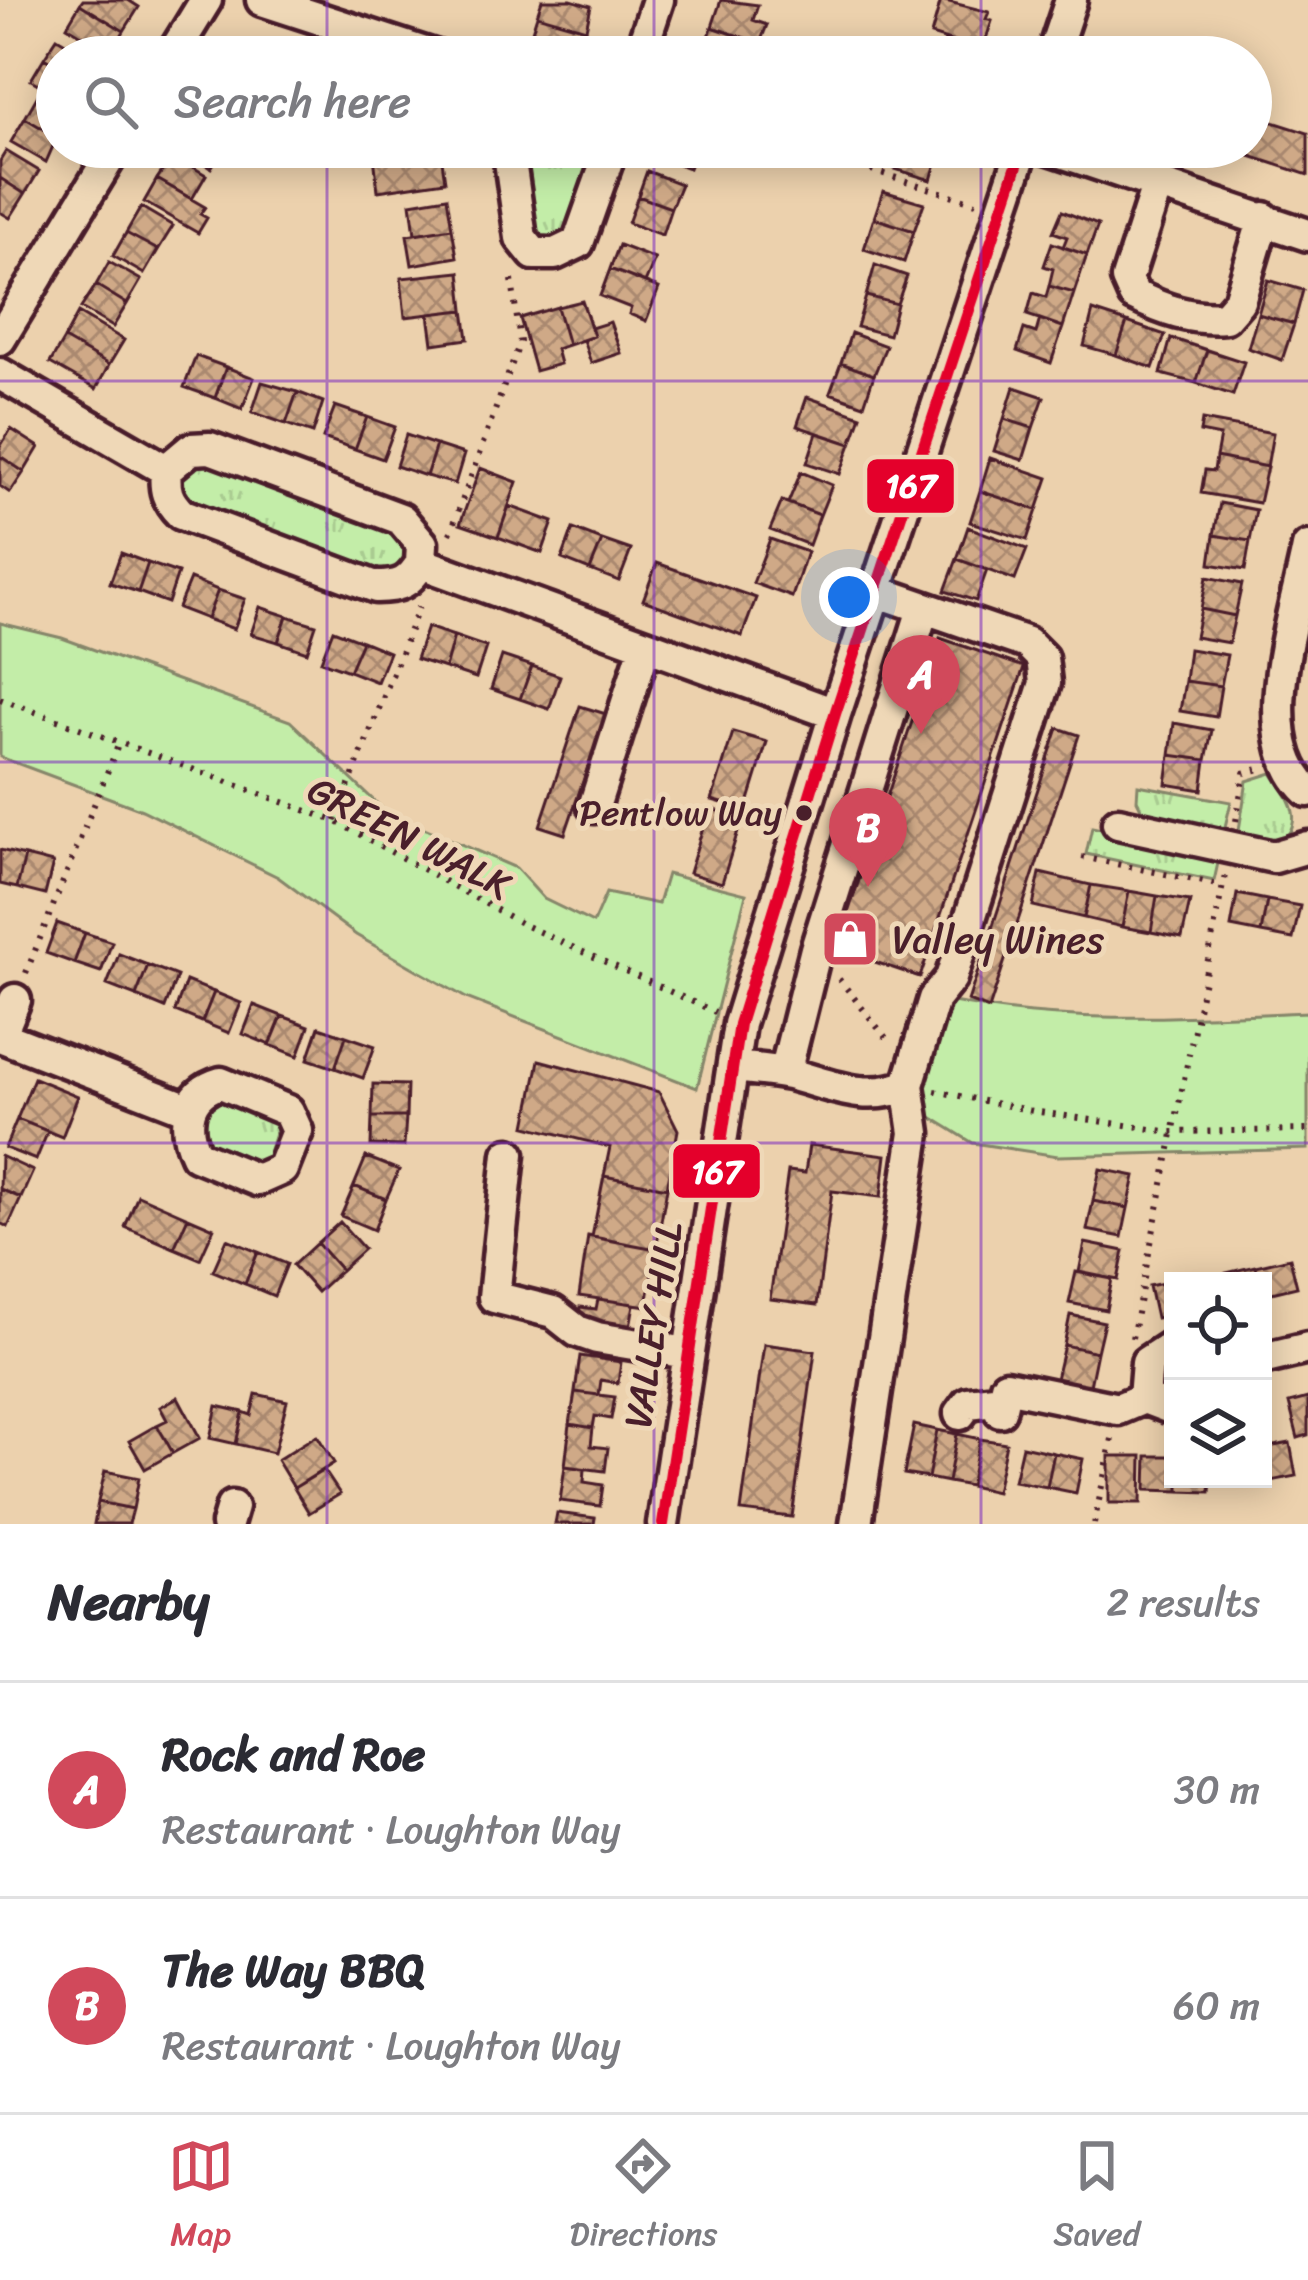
<!DOCTYPE html>
<html lang="en">
<head>
<meta charset="utf-8">
<style>
  body { margin:0; font-family:Sriracha,sans-serif; background:#f2f2f3; color:#2b2b33 }
  .controls { position:absolute; right:36px; bottom:36px; display:grid; overflow:hidden; border-radius:0px; box-shadow:0 6px 30px #0003 }
  .controls button { width:108px; height:108px; display:grid; place-items:center; padding:0; border:0; border-bottom:3px solid #e1e1e2; background:#fff; color:#2b2b33; font:60px sans-serif }
  .you { position:absolute; left:849px; top:597px; width:42px; height:42px; margin:-30px; border:9px solid #fff; border-radius:50%; background:#1a73e8; box-shadow:0 0 0 18px #1a73e833 }
  .badge { display:grid; place-items:center; width:78px; height:78px; border-radius:50%; background:#d1495b; color:#fff; font-size:39px; font-weight:700 }
  .pin { position:absolute; translate:-50% -99px; filter:drop-shadow(0 3px 6px #0008) }
  .pin::after { content:''; position:absolute; top:63px; width:42px; height:36px; background:inherit; clip-path:polygon(0 0,100% 0,50% 100%) }
  .list { margin:0; padding:0; list-style:none }
  h2 { display:flex; justify-content:space-between; align-items:center; height:156px; margin:0; padding:0 48px; font-size:51px }
  h2 small { font-size:39px; font-weight:400; color:#7c7c81 }
  .list li { display:grid; grid-template-columns:78px 1fr auto; gap:36px; align-items:center; box-sizing:border-box; height:216px; padding:0 48px; border-top:3px solid #e1e1e2 }
  .list b { display:block; font-size:45px; white-space:nowrap }
  .list p { margin:0; font-size:39px; white-space:nowrap; color:#7c7c81 }
  .list em { font-size:39px; font-style:normal; color:#7c7c81 }
  .icon { flex:none; width:66px; height:66px; fill:none; stroke:currentColor; stroke-width:2; stroke-linecap:round; stroke-linejoin:round }
  .map { position:relative; flex:none; width:1308px; height:1524px; overflow:hidden }
  .search { position:absolute; background:#fff; box-shadow:0 6px 30px #0003; left:36px; right:36px; top:36px; height:132px; display:flex; align-items:center; gap:30px; box-sizing:border-box; padding:0 42px; border-radius:66px; color:#7c7c81; font-size:45px }
  .sheet { height:588px; background:#fff }
  nav { display:flex; justify-content:space-around; align-items:center; box-sizing:border-box; height:168px; border-top:3px solid #e1e1e2; background:#fff; font-size:33px; color:#7c7c81 }
  nav a { display:grid; justify-items:center; gap:6px }
  nav .on { color:#d1495b }
  .map>svg:first-child { display:block }
  .grass { fill:url(#grass-tufts); stroke:#86866a; stroke-width:3 }
  .park { fill:#c3eda8; stroke:#86866a; stroke-width:3 }
  .building { fill:url(#building-cross-hatch); stroke:#4a1f2b; stroke-width:3 }
  .lines { fill:none; stroke-linecap:round; stroke-linejoin:round }
  .minor-casing { stroke:#4a1f2b; stroke-width:39 }
  .path { stroke:#4a1f2b; stroke-width:6; stroke-dasharray:3 9; stroke-linecap:butt }
  .minor { stroke:#efd8b7; stroke-width:30 }
  .bus-1-casing { stroke:#efd8b7; stroke-width:21 }
  .bus-1 { stroke:#e4002b; stroke-width:12 }
  .grid { fill:none; stroke:#7b2cbf; stroke-width:3; stroke-opacity:0.55 }
  .bus-dot { fill:#4a1f2b; stroke:#efd8b7; stroke-width:4.5 }
  .labels { text-anchor:middle; dominant-baseline:central; stroke-width:10; stroke-linejoin:round; paint-order:stroke }
  .bus-label { font-size:36px; fill:#4a1f2b; stroke:#efd8b7; text-anchor:end }
  .street-label { font-size:39px; fill:#4a1f2b; stroke:#efd8b7 }
  .poi-label { font-size:39px; fill:#4a1f2b; stroke:#efd8b7; text-anchor:start }
  .line-badge { stroke:#efd8b7; stroke-width:4.5 }
  .badge-label { font-size:33px; text-anchor:middle; font-weight:bold; fill:#fff }
</style>
</head>
<body>
<div class="map">
<svg width="1308" height="1524" viewBox="0 0 1308 1524">
  <defs>
    <pattern id="grass-tufts" width="24" height="20" patternUnits="userSpaceOnUse" patternTransform="scale(3)"><rect width="24" height="20" fill="#c3eda8"/><path d="M3 7l-1-3M5 7V3M7 7l1-3M15 17l-1-3M17 17v-4M19 17l1-3" fill="none" stroke="#a9cb91"/></pattern>
    <pattern id="building-cross-hatch" width="8" height="8" patternUnits="userSpaceOnUse" patternTransform="scale(3)"><rect width="8" height="8" fill="#cfa987"/><path d="M0 0l8 8M0 8l8-8" fill="none" stroke="#aa896f"/></pattern>
  </defs>
  <rect width="100%" height="100%" fill="#ecd1ad"/>
  <filter id="ink" filterUnits="userSpaceOnUse"><feTurbulence type="fractalNoise" baseFrequency=".00833" numOctaves="2"/><feDisplacementMap in="SourceGraphic" scale="24" xChannelSelector="R" yChannelSelector="G"/><feConvolveMatrix kernelMatrix="1 2 1 2 8 2 1 2 1" color-interpolation-filters="sRGB"/></filter>
  <g filter="url(#ink)">
    <!-- grass -->
    <path class="grass" d="M519,147H600L567,232L559,238L535,234Z
      M209,463L390,528L405,541L403,565L392,574L381,575L193,509L182,483L186,471Z
      M1272,773C1290,800 1308,822 1276,847L1238,836L1247,781Z
      M1138,785L1231,802L1222,839L1144,814L1137,800Z
      M1092,827L1220,854L1214,881L1086,854Z
      M216,1097L273,1116L278,1124L266,1162L260,1167L209,1149L198,1136L211,1100Z"/>
    <!-- park -->
    <path class="park" d="M0,623L62,638L290,721L385,811L516,868L544,899L593,923L606,893L658,904L667,874L746,894L697,1088L466,998L356,935L278,877L142,810L0,757Z
      M948,1001C1065,1025 1190,1017 1308,1012V1149L1058,1156L973,1143L926,1114L925,1076Z"/>
    <!-- building -->
    <path class="building" d="M83,0H128L139,7L124,31L80,4Z
      M542,0H571L591,6L586,29L537,15Z
      M721,0L758,5L753,20L767,25L760,43L712,27Z
      M941,0L989,12L986,19L992,21L982,51L931,35Z
      M80,4L124,31L111,53L67,26Z
      M537,15L586,29L578,57L529,41Z
      M712,27L760,43L756,57H703Z
      M57,38L89,57H57V66L44,58Z
      M945,40L982,51L980,57H939Z
      M44,58L57,66V95L31,80Z
      M38,95L57,106V137L25,118Z
      M1251,115L1308,133V175L1238,152L1240,147H1251Z
      M25,118L57,137L46,162L11,142Z
      M179,147H224L211,168Z
      M440,147L445,181L378,191L374,156Z
      M657,147H697L689,168L654,155Z
      M902,147H933L932,151L939,153L931,180L895,169Z
      M6,151L39,171L25,194L0,178V161Z
      M173,155L206,175L192,199L157,179Z
      M647,171L681,184L671,208L638,196Z
      M0,178L25,194L10,218L0,212Z
      M157,179L205,207L200,214L207,218L198,233L144,202Z
      M883,191L924,203L914,231L874,218Z
      M638,196L671,208L662,235L628,223Z
      M447,197L452,228L415,234L411,203Z
      M141,207L173,226L158,250L126,233Z
      M1062,211L1098,225L1087,255L1063,247L1067,237L1053,232Z
      M874,218L914,231L904,262L864,249Z
      M452,228L457,257L412,265L407,235Z
      M126,233L158,250L144,274L113,256Z
      M1052,243L1087,255L1074,293L1049,286L1053,269L1044,266Z
      M619,245L655,259L645,283L610,269Z
      M109,262L141,280L127,304L96,285Z
      M875,265L907,276L897,304L866,296Z
      M610,269L659,288L646,321L629,314L631,308L600,296Z
      M460,272L464,310L405,317L401,278Z
      M1268,280L1303,290L1294,324L1258,314Z
      M96,285L127,304L113,327L81,308Z
      M1049,286L1074,293L1063,327L1027,315L1033,293L1046,297Z
      M866,296L897,304L889,335L857,327Z
      M582,301L594,336L568,345L557,307Z
      M557,307L568,345L556,349L560,364L535,371L520,318Z
      M464,310L468,339L433,344L429,314Z
      M1093,311L1127,322L1116,355L1084,346Z
      M78,313L124,340L109,365L64,339Z
      M1258,314L1294,324L1282,360L1248,348Z
      M1040,319L1063,327L1051,363L1017,351L1024,329L1036,333Z
      M610,322L621,353L591,363L583,340L594,336L591,328Z
      M1127,322L1165,335L1153,368L1116,355Z
      M851,333L886,346L874,375L841,363Z
      M1171,338L1207,350L1196,383L1161,374Z
      M64,339L109,365L96,389L50,363Z
      M1207,350L1244,362L1233,395L1196,383Z
      M196,356L226,367L215,398L184,387Z
      M841,363L874,375L864,405L830,393Z
      M226,367L254,378L242,409L215,398Z
      M262,382L297,392L286,424L252,412Z
      M1014,387L1044,397L1033,428L1004,419Z
      M297,392L323,402L313,433L286,424Z
      M807,397L861,416L851,444L797,426Z
      M335,406L367,417L355,449L323,438Z
      M367,417L395,427L383,459L355,449Z
      M1004,419L1033,428L1023,460L994,451Z
      M1202,420L1273,433L1267,467L1216,457L1220,436L1200,432Z
      M11,429L39,447L24,472L0,456V447Z
      M817,433L851,444L840,474L807,463Z
      M406,435L436,445L426,476L396,466Z
      M436,445L464,454L455,484L426,476Z
      M0,456L24,472L10,493L0,486Z
      M1216,457L1267,467L1259,503L1201,493L1205,470L1214,471Z
      M990,458L1048,478L1037,510L980,491Z
      M480,468L517,482L498,537L460,524Z
      M801,472L832,485L820,515L788,503Z
      M980,491L1037,510L1027,540L970,522Z
      M782,501L820,515L809,545L770,530Z
      M1220,503L1256,510L1250,541L1214,535Z
      M509,506L553,522L542,553L498,537Z
      M968,527L1027,549L1015,580L957,559Z
      M573,529L602,540L590,570L562,559Z
      M1214,535L1250,541L1245,570L1210,564Z
      M770,539L807,552L792,597L753,583Z
      M602,540L631,550L619,581L590,570Z
      M121,553L148,563L138,592L110,583Z
      M957,559L987,570L976,601L945,591Z
      M148,563L178,573L168,603L138,592Z
      M657,563L756,598L742,636L643,600Z
      M1207,577L1242,584L1235,616L1201,609Z
      M190,579L218,590L207,619L178,608Z
      M218,590L245,599L234,629L207,619Z
      M260,607L287,616L278,642L251,634Z
      M1201,609L1235,616L1229,643L1195,637Z
      M287,616L316,625L307,652L278,642Z
      M427,627L454,636L445,668L416,659Z
      M333,630L362,641L349,671L321,661Z
      M454,636L486,647L476,678L445,668Z
      M940,638L1024,667L920,977L836,949Z
      M362,641L389,652L377,682L349,671Z
      M1189,649L1227,655L1221,686L1185,681Z
      M502,656L532,666L520,699L491,689Z
      M532,666L560,676L549,709L520,699Z
      M1185,681L1221,686L1216,717L1180,711Z
      M580,706L606,714L565,834L540,826Z
      M1174,723L1212,730L1206,760L1170,755Z
      M1058,728L1079,735L989,1009L968,1001Z
      M733,732L767,742L746,810L712,800Z
      M1170,755L1206,760L1202,790L1166,784Z
      M709,808L742,818L722,883L689,873Z
      M0,850L25,856L17,888L0,884Z
      M25,856L53,863L45,895L17,888Z
      M1040,873L1091,885L1084,918L1033,906Z
      M1091,885L1129,891L1122,927L1084,918Z
      M1129,891L1157,896L1151,932L1122,927Z
      M1237,894L1267,900L1261,933L1231,927Z
      M1157,896L1190,901L1182,938L1151,932Z
      M1267,900L1300,906L1293,939L1261,933Z
      M57,923L85,933L74,963L46,953Z
      M85,933L112,942L101,972L74,963Z
      M119,954L148,965L136,996L107,985Z
      M148,965L177,976L165,1008L136,996Z
      M186,981L214,992L202,1022L175,1011Z
      M214,992L241,1003L229,1033L202,1022Z
      M254,1005L282,1016L270,1045L243,1034Z
      M282,1016L309,1026L298,1056L270,1045Z
      M319,1027L346,1036L335,1068L308,1059Z
      M346,1036L375,1046L363,1078L335,1068Z
      M539,1060L659,1092L678,1130L667,1188L604,1176L610,1147L526,1126Z
      M34,1078L78,1096L62,1137L17,1119Z
      M373,1084L407,1085L406,1117H372Z
      M372,1117H406L404,1146L371,1145Z
      M17,1119L48,1131L36,1160L5,1148Z
      M809,1145L886,1155L881,1197L832,1191L817,1305L770,1299L788,1171L805,1173Z
      M1,1156L33,1171L21,1198L0,1189Z
      M366,1157L399,1170L386,1199L354,1186Z
      M1100,1169L1135,1176L1128,1208L1093,1201Z
      M604,1176L667,1188L656,1249L592,1237Z
      M354,1186L386,1199L374,1230L341,1216Z
      M0,1189L21,1198L8,1227L0,1223Z
      M138,1195L188,1217L174,1248L125,1227Z
      M1093,1201L1128,1208L1122,1237L1087,1230Z
      M188,1217L214,1228L200,1259L174,1248Z
      M340,1222L364,1249L341,1270L317,1243Z
      M588,1236L656,1249L647,1306L579,1296Z
      M227,1239L258,1252L245,1284L213,1271Z
      M317,1243L341,1270L317,1292L293,1265Z
      M1085,1243L1124,1251L1118,1280L1079,1272Z
      M258,1252L287,1264L274,1296L245,1284Z
      M1290,1258L1297,1287L1263,1295V1281H1259L1255,1266Z
      M1255,1266L1259,1281H1228L1226,1273Z
      M1076,1272L1112,1279L1106,1310L1069,1303Z
      M1173,1281V1315L1156,1318L1149,1286Z
      M598,1299L634,1304L629,1333L577,1325L580,1307L596,1309Z
      M1070,1315L1104,1322L1097,1352L1064,1345Z
      M764,1344L815,1351L792,1517L741,1511Z
      M1064,1345L1097,1352L1090,1386L1056,1379Z
      M580,1356L621,1362L618,1383L601,1380L599,1395L575,1392Z
      M575,1392L615,1397L611,1419L595,1416L593,1428L570,1424Z
      M256,1394L287,1401L274,1453L236,1444L243,1412L251,1415Z
      M178,1397L200,1438L173,1453L157,1425L167,1420L160,1407Z
      M1308,1398V1435L1298,1438L1289,1403Z
      M217,1406L243,1412L236,1444L210,1438Z
      M570,1424L593,1428L591,1446L608,1448L605,1471L565,1466Z
      M157,1425L173,1453L145,1469L129,1441Z
      M914,1425L937,1430L928,1478L904,1474Z
      M937,1430L957,1434L948,1482L928,1478Z
      M957,1434L980,1439L970,1486L948,1482Z
      M317,1435L334,1463L294,1488L277,1460Z
      M980,1439L1006,1443L996,1492L970,1486Z
      M1290,1443L1296,1476L1266,1482L1263,1448Z
      M1022,1446L1054,1453L1047,1487L1014,1481Z
      M1054,1453L1083,1459L1076,1493L1047,1487Z
      M1109,1456H1142L1141,1503H1109Z
      M1147,1456H1173V1479H1179V1491L1146,1490Z
      M565,1466L585,1469L584,1482L603,1485L600,1506L560,1501Z
      M324,1470L340,1494L309,1513L294,1488Z
      M105,1471L139,1478L133,1509L98,1502Z
      M1179,1479H1211L1210,1492L1179,1491Z
      M98,1502L133,1509L129,1524H94Z
      M557,1513L595,1518L594,1524H555Z"/>
    <g class="lines">
      <!-- minor casing -->
      <g class="minor-casing">
        <path id="minor" d="M262,0L437,57
          M171,57L206,0
          M639,57L658,0
          M1052,57L1071,0
          M508,147L521,238L534,254H555L578,243L612,147
          M1047,147L1308,235
          M1158,183L1127,279L1134,295C1163,310 1192,320 1225,317L1239,301L1264,218
          M0,339L116,147
          M0,374L166,470C164,490 167,500 181,514L376,587C400,587 409,583 421,563L835,714
          M166,470L191,449L210,448L401,519L422,544L421,563
          M1308,547C1295,615 1250,739 1308,791
          M594,807L645,646
          M1118,823L1274,857L1308,847
          M1,1034L15,1000
          M0,1036L188,1109
          M733,1067C751,1069 771,1070 789,1074C831,1085 866,1103 908,1085
          M785,1073L816,949L923,609
          M221,1083L288,1111L297,1131L282,1169L257,1180L196,1155C182,1126 185,1093 221,1083Z
          M509,1154L494,1297L553,1312L577,1331L597,1338L687,1353
          M1173,1345L1147,1362L1144,1398L1173,1409
          M1266,1358L1308,1348
          M1000,1411L1006,1386L1118,1409L1144,1398
          M960,1414L968,1403L1003,1399
          M227,1524L232,1507
          M663,1524L739,1024L835,714L1023,147
          M856,1524L915,1133L908,1085L934,999L951,978L1045,683L1042,658L1027,643L876,591"/>
      </g>
      <!-- path -->
      <path class="path" d="M830,147L846,162L976,203
        M450,534L520,342L511,272
        M0,699L335,821L524,925L715,1012
        M335,821L419,607
        M1236,821L1244,773L1260,769
        M1082,857L1223,886
        M26,973L119,743
        M839,979L891,1044
        M935,1091L1033,1111L1171,1132L1308,1130
        M1132,1338L1225,875
        M1094,1524L1113,1434"/>
      <!-- minor -->
      <use href="#minor" class="minor"/>
      <!-- bus-1 casing -->
      <g class="bus-1-casing">
        <path id="bus-1" d="M663,1524L739,1024L835,714L1023,147"/>
      </g>
      <!-- bus-1 -->
      <use href="#bus-1" class="bus-1"/>
    </g>
  </g>
  <!-- grid -->
  <path class="grid" d="M327,0V57M654,0V57M981,0V57M327,147V1524M654,147V1524M981,147V1524M0,381H1308M0,762H1308M0,1143H1308"/>
  <!-- icons -->
  <defs>
    <g id="shop-square" transform="scale(3)"><rect x="-9" y="-9" width="18" height="18" rx="4" fill="#d1495b" stroke="#efd8b7"/><path d="M-5-2.5h2.3a2.7 3.5 0 0 1 5.4 0H5L5.5 6h-11ZM-1.5-2.5h3a1.5 2.3 0 0 0-3 0Z" fill="#fff"/></g>
  </defs>
  <g fill-rule="evenodd">
    <use href="#shop-square" x="850" y="939"/>
  </g>
  <!-- markers -->
  <circle class="bus-dot" cx="804" cy="813" r="10"/>
  <g class="labels">
    <!-- bus labels -->
    <g class="bus-label">
      <text x="782" y="813">Pentlow Way</text>
    </g>
    <!-- street labels -->
    <g class="street-label">
      <text transform="translate(410 837) rotate(27)">GREEN WALK</text>
      <text transform="translate(653 1325) rotate(-81)">VALLEY HILL</text>
    </g>
    <!-- poi labels -->
    <g class="poi-label">
      <text x="892" y="939">Valley Wines</text>
    </g>
  </g>
  <g class="line-badge">
    <rect x="865" y="457" width="91" height="58" rx="12" fill="#e4002b"/>
    <rect x="671" y="1142" width="91" height="58" rx="12" fill="#e4002b"/>
  </g>
  <g class="badge-label">
    <text x="911" y="497">167</text>
    <text x="717" y="1183">167</text>
  </g>
</svg>
<div class="controls">
<button><svg class="icon" aria-label="locate" viewBox="0 0 24 24"><circle cx="12" cy="12" r="6"/><path d="M12 2v4M12 18v4M2 12h4M18 12h4"/></svg></button>
<button><svg class="icon" aria-label="layers" viewBox="0 0 24 24"><path d="M12 4l9 5-9 5-9-5zM3 14l9 5 9-5"/></svg></button>
</div>
<div class="you"></div>
<div class="pin badge" style="left:921px;top:734px">A</div>
<div class="pin badge" style="left:868px;top:887px">B</div>
<div class="search"><svg class="icon" aria-label="search" viewBox="0 0 24 24"><circle cx="10" cy="10" r="6"/><path d="M15 15l6 6"/></svg>Search here</div>
</div>
<section class="sheet">
<h2>Nearby<small>2 results</small></h2>
<ul class="list">
<li><span class="badge">A</span><div><b>Rock and Roe</b><p>Restaurant · Loughton Way</p></div><em>30 m</em></li>
<li><span class="badge">B</span><div><b>The Way BBQ</b><p>Restaurant · Loughton Way</p></div><em>60 m</em></li>
</ul>
</section>
<nav>
<a class="on"><svg class="icon" aria-label="map" viewBox="0 0 24 24"><path d="M3 6l6-2 6 2 6-2v14l-6 2-6-2-6 2zM9 4v14M15 6v14"/></svg>Map</a>
<a><svg class="icon" aria-label="directions" viewBox="0 0 24 24"><path d="M12 3l9 9-9 9-9-9zM9 14v-3h6M13 9l2 2-2 2"/></svg>Directions</a>
<a><svg class="icon" aria-label="saved" viewBox="0 0 24 24"><path d="M7 4h10v16l-5-4-5 4z"/></svg>Saved</a>
</nav>
</body>
</html>
